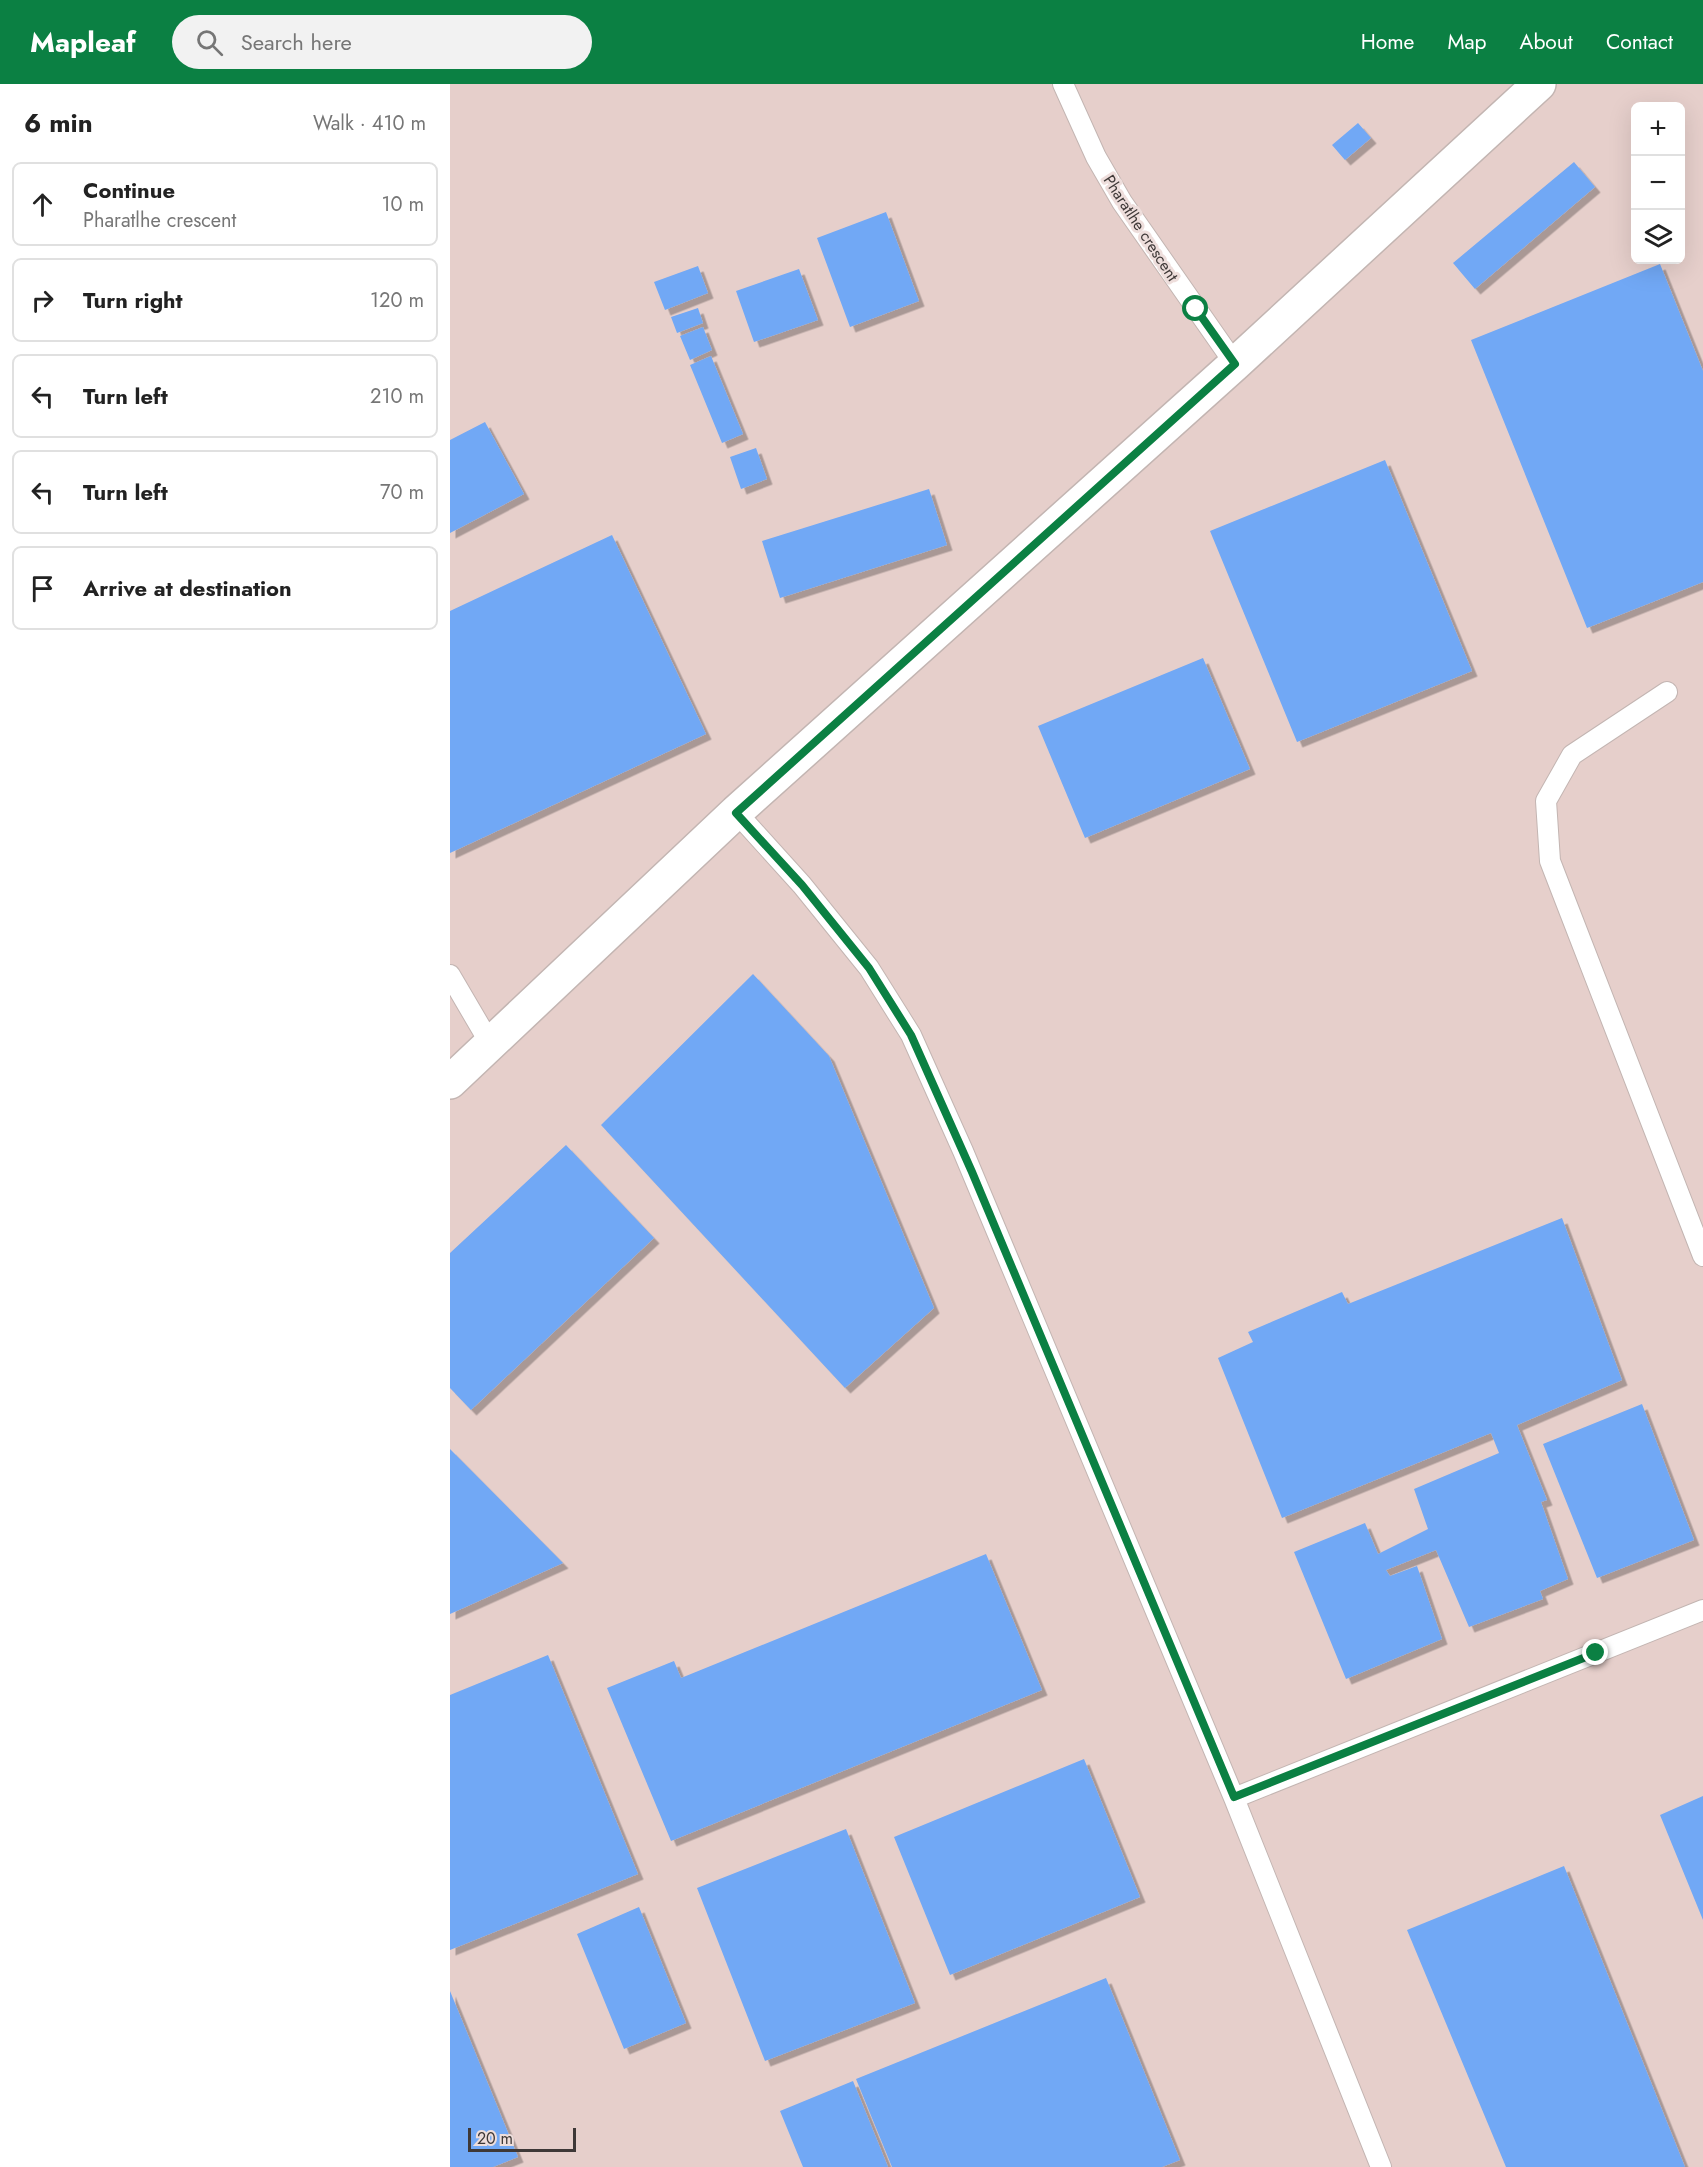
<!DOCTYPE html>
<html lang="en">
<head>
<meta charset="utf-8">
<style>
  body { margin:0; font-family:Jost,sans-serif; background:#f2f2f2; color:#222 }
  .controls { position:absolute; right:18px; top:18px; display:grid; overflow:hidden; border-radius:9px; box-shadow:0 6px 24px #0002 }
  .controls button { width:54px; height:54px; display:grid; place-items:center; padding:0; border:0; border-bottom:2px solid #e0e0e0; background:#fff; color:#222; font:30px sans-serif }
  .scale { position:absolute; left:18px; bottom:15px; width:108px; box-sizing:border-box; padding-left:6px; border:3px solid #3e3837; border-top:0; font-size:16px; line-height:21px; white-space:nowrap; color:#3e3837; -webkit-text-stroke:4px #eededc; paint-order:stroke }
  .stop { position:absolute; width:18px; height:18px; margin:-14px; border:4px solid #0b8043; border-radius:50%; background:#fff }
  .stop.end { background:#0b8043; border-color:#fff; box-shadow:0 2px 6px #0008 }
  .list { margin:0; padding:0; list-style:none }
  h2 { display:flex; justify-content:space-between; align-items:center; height:78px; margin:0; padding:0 24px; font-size:26px }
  h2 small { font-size:20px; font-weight:400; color:#767676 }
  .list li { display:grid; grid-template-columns:39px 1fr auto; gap:18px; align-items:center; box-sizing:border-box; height:84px; margin:0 12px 12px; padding:0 12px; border:2px solid #e0e0e0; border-radius:9px }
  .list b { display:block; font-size:22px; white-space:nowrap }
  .list p { margin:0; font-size:20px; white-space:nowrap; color:#767676 }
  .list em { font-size:20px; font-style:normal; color:#767676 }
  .icon { flex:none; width:33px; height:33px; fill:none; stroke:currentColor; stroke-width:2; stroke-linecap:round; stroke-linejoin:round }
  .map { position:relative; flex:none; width:1253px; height:2083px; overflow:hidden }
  header { display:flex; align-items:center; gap:36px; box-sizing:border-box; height:84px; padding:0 30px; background:#0b8043; color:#fff }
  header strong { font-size:28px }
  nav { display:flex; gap:33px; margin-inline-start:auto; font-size:21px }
  .search { width:420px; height:54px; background:#f2f2f2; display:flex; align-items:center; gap:15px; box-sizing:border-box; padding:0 21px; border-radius:33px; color:#767676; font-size:22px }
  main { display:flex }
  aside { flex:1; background:#fff }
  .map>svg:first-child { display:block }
  .built { fill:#e6cfcb; fill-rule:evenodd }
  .building { fill:#71a8f5; filter:url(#shadow) }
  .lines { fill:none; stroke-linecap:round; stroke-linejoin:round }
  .service-casing { stroke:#c3b5b2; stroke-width:22 }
  .minor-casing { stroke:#c3b5b2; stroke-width:36 }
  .service { stroke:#fff; stroke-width:20 }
  .minor { stroke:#fff; stroke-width:33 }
  .route { stroke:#0b8043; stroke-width:8 }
  .labels { text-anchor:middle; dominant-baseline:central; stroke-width:6; stroke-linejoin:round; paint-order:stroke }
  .street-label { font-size:16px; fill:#3e3837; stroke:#eededc }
</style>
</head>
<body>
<header>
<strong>Mapleaf</strong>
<div class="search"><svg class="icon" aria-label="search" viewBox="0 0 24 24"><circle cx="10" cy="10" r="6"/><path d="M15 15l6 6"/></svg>Search here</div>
<nav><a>Home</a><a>Map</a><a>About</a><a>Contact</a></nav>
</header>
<main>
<aside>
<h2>6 min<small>Walk · 410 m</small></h2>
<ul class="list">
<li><svg class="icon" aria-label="ahead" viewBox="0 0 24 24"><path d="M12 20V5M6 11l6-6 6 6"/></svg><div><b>Continue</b><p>Pharatlhe crescent</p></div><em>10 m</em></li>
<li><svg class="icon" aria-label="right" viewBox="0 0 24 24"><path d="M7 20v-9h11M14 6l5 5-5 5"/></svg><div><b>Turn right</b></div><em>120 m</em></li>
<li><svg class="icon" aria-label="left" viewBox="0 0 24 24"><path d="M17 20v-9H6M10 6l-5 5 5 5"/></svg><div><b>Turn left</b></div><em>210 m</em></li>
<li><svg class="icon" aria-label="left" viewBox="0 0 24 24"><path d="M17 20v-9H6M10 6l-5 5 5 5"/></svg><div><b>Turn left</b></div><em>70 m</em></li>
<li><svg class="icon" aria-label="arrive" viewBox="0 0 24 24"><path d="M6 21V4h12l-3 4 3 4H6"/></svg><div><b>Arrive at destination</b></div></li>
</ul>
</aside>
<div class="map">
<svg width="1253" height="2083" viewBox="0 0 1253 2083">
  <defs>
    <filter id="shadow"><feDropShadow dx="5.5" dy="5.5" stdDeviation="0" flood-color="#0004"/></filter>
  </defs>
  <rect width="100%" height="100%" fill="#eededc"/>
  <!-- built -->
  <path class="built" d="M0,0H1253V2083H0ZM1186,22H1230V176H1186Z"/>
  <!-- building -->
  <path class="building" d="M908,39L921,54L895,76L882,61Z
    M1124,78L1145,103L1025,205L1003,179Z
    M436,128L469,217L400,243L367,154Z
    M1210,180L1253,287V498L1137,544L1021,256Z
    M248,182L258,209L215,226L204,198Z
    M349,185L368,236L304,258L286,207Z
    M248,224L253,239L227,249L221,233Z
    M253,243L262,266L240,276L230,252Z
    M261,272L293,350L272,359L240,281Z
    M35,338L74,410L0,449V356Z
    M306,364L317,395L291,405L280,373Z
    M935,376L1022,587L847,658L760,447Z
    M479,405L497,461L330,514L312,457Z
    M162,451L256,650L0,769V527Z
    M753,574L800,685L635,754L588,642Z
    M303,890L379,972L484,1224L395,1304L151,1041Z
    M116,1061L204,1154L21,1326L0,1304V1169Z
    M1112,1134L1172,1296L1067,1341L1097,1416L1091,1418L1118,1495L1090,1507L1093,1515L1019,1543L986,1466L936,1486L940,1492L967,1482L992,1555L896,1595L844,1468L915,1439L928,1470L978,1445L964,1405L1049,1369L1041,1349L832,1434L768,1274L803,1258L798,1248L892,1208L898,1220Z
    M1192,1320L1244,1456L1147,1494L1093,1360Z
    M0,1365L113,1479L0,1530Z
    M536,1470L592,1606L221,1757L157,1604L224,1577L231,1594Z
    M98,1571L188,1790L0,1866V1611Z
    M634,1675L690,1813L500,1891L444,1753Z
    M1253,1712V1836L1210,1731Z
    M396,1745L465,1919L315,1977L247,1804Z
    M1114,1782L1235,2083H1056L957,1846Z
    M189,1823L236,1939L174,1965L127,1850Z
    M656,1894L730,2076L712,2083H442L406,1995Z
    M0,1907L68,2073L43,2083H0Z
    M403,1997L438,2083H353L330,2027Z"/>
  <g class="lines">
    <!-- service casing -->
    <g class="service-casing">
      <path id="service" d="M613,0L646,73L672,118L785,280
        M1217,608L1122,671L1096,717L1100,777L1253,1172
        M286,728L352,801L419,884L461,951L513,1067L784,1714L931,2083
        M0,891L41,961
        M784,1714L1253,1526"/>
    </g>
    <!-- minor casing -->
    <g class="minor-casing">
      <path id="minor" d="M0,998L286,728L785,280L1089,0"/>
    </g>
    <!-- service -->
    <use href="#service" class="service"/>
    <!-- minor -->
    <use href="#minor" class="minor"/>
  </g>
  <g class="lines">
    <!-- route -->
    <path class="route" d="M746,225L785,280L286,729L352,801L419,884L461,951L522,1088L784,1713L1146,1569"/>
  </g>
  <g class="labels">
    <!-- street labels -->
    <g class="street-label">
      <text transform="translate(691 144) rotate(57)">Pharatlhe crescent</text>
    </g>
  </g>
</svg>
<div class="controls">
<button>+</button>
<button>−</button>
<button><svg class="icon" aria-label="layers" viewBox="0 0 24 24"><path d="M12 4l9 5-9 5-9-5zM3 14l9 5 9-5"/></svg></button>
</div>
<div class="scale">20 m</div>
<div class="stop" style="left:746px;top:225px"></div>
<div class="stop end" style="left:1146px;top:1569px"></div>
</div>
</main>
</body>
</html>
